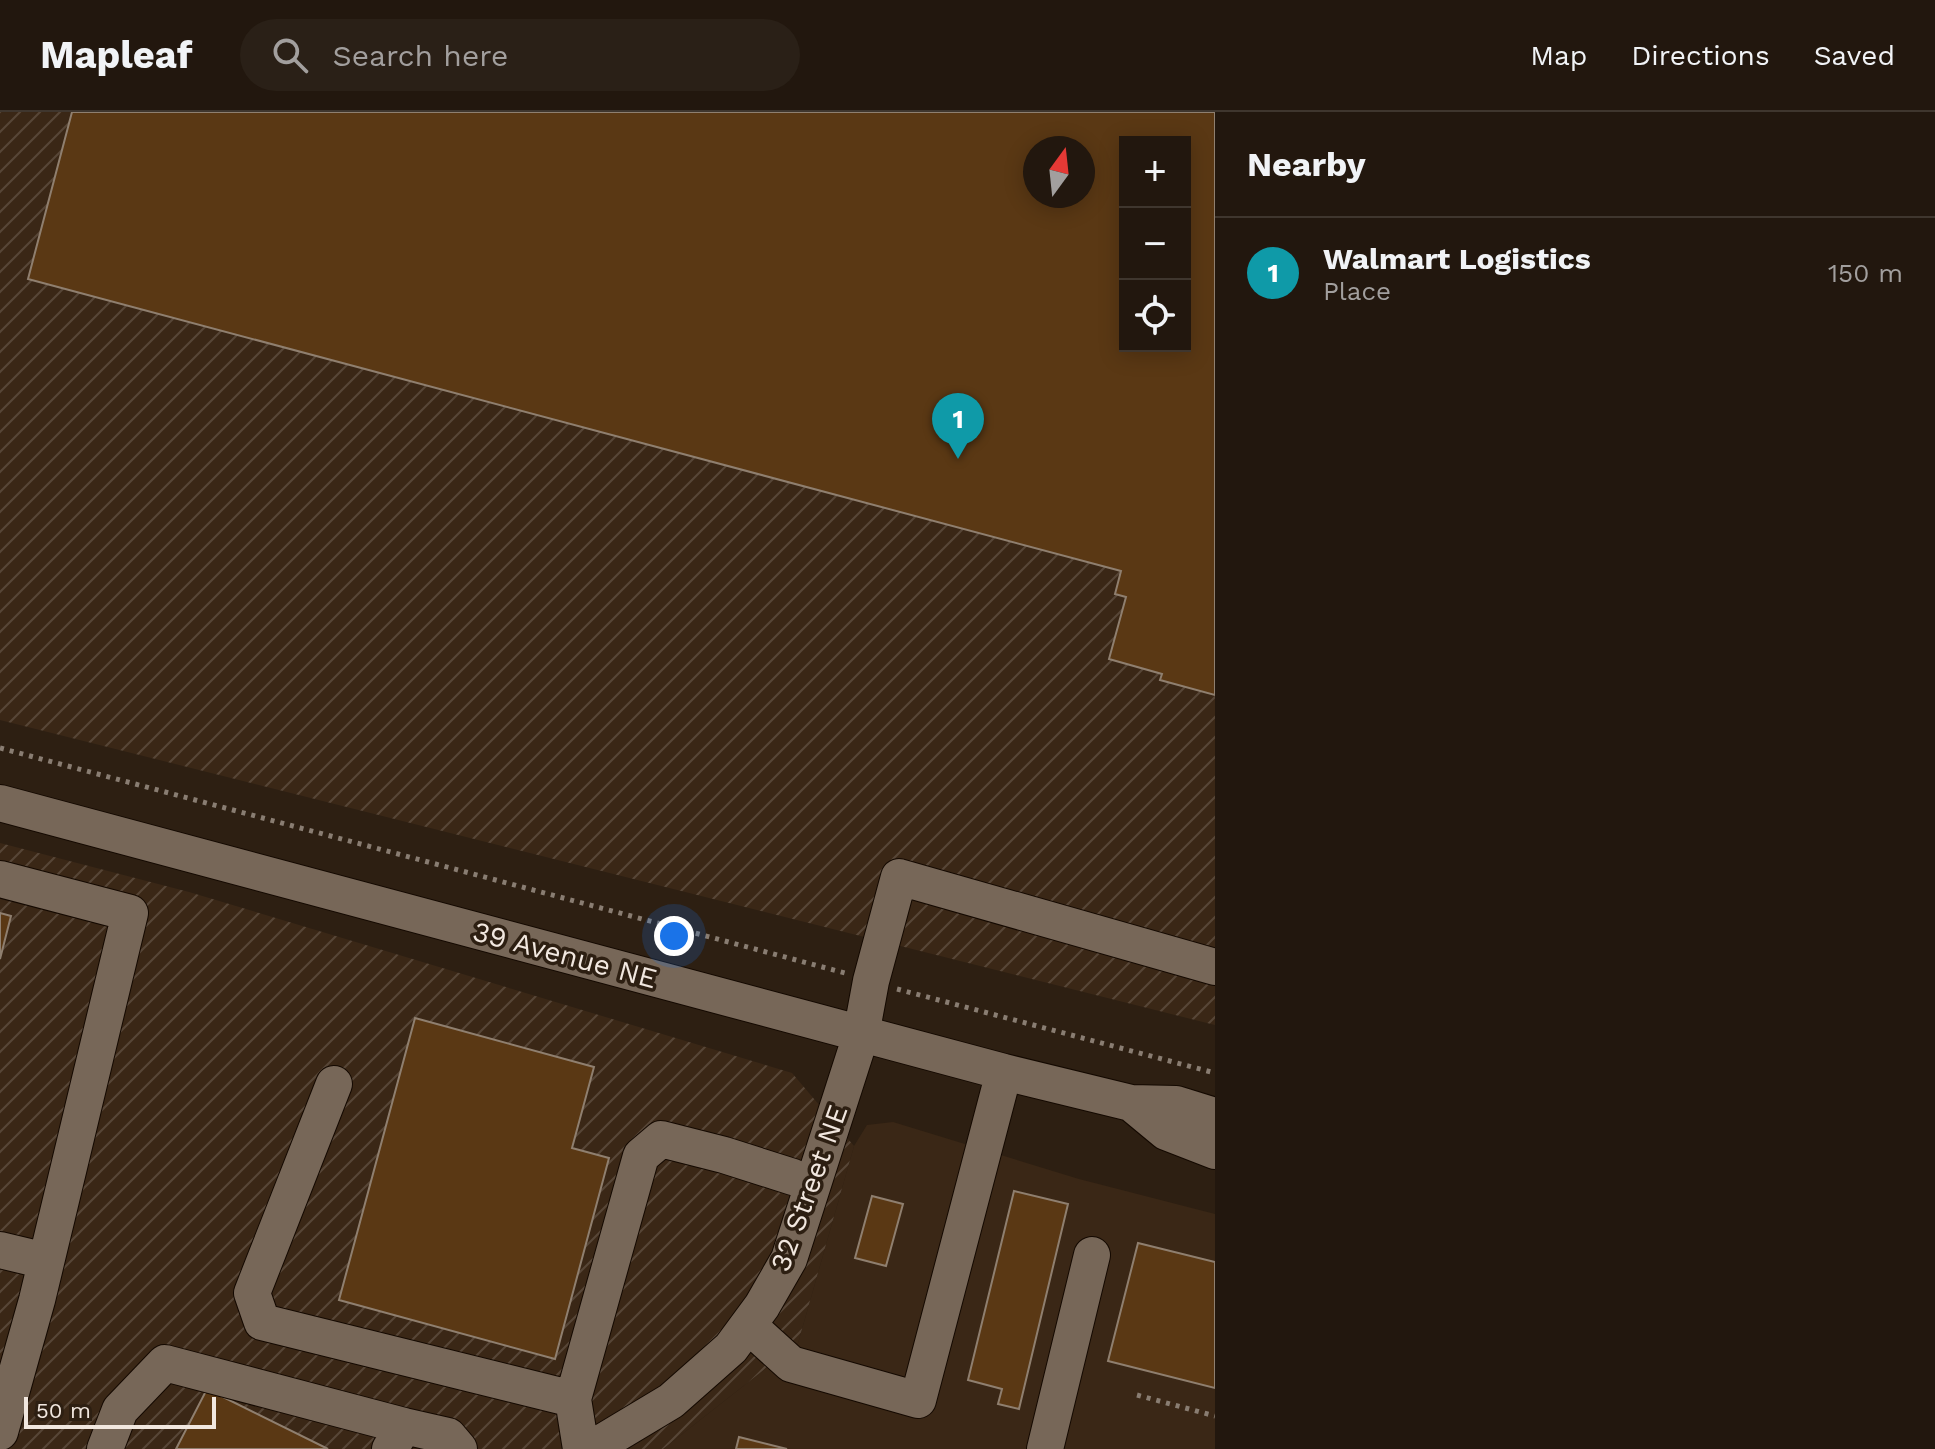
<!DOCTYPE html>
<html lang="en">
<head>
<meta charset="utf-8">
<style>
  body { margin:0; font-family:"Work Sans",sans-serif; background:#2a2017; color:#f1f3f6 }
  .controls { position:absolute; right:24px; top:24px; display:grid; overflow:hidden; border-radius:0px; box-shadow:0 4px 20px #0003 }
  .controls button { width:72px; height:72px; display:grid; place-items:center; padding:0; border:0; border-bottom:2px solid #3f362e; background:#22170e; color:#f1f3f6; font:40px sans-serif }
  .compass { position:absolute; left:1023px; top:24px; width:72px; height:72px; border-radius:50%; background:#22170e; box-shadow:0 4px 20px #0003; rotate:15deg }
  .scale { position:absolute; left:24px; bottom:20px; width:192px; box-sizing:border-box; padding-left:8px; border:4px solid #f1e7df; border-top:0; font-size:22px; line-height:28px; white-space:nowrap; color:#f1e7df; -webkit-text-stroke:6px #2d1f12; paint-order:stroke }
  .you { position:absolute; left:674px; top:824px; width:28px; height:28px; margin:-20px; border:6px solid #fff; border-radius:50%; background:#1a73e8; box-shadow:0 0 0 12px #1a73e833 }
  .badge { display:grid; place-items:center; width:52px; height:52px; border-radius:50%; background:#57c9e2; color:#fff; font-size:26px; font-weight:700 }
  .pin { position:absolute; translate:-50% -66px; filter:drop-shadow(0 2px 4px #0008) }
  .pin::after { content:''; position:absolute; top:42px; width:28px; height:24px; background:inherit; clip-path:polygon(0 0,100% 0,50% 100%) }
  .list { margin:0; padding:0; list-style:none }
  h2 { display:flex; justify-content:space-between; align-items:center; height:104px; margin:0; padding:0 32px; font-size:34px }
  h2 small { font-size:26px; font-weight:400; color:#a29f9e }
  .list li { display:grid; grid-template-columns:52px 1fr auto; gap:24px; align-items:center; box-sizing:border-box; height:112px; padding:0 32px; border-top:2px solid #3f362e }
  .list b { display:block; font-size:30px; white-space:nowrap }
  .list p { margin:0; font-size:26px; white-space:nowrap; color:#a29f9e }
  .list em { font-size:26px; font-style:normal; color:#a29f9e }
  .icon { flex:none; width:44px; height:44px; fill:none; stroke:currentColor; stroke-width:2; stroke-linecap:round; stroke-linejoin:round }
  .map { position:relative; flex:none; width:1215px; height:1337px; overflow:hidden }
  header { display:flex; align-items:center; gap:48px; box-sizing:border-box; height:112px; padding:0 40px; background:#22170e; border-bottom:2px solid #3f362e }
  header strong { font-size:38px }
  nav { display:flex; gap:44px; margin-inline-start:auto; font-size:28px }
  .search { width:560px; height:72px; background:#2a2017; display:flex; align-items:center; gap:20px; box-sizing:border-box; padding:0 28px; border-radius:44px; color:#a29f9e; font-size:30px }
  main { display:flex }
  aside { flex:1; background:#22170e }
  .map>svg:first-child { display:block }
  .built { fill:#3a2716 }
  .industrial { fill:url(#industrial-furrows); fill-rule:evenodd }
  .building { fill:#5a3814; stroke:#8f7f6f; stroke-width:2; fill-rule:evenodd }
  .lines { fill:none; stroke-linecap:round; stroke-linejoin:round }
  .minor-casing { stroke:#140901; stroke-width:38 }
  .path { stroke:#897d72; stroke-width:5; stroke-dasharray:4 6; stroke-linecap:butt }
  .minor { stroke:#776758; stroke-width:36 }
  .labels { text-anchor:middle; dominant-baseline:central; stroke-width:7; stroke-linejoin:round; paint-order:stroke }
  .street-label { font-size:28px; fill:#f1e7df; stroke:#2d1f12 }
</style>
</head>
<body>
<header>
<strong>Mapleaf</strong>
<div class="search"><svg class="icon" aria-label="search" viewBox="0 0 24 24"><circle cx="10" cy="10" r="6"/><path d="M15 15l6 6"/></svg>Search here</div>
<nav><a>Map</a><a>Directions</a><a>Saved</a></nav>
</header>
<main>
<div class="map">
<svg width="1215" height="1337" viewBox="0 0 1215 1337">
  <defs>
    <pattern id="industrial-furrows" width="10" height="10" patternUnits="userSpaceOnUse" patternTransform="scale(2)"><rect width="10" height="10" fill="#3a2716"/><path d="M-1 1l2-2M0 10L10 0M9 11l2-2" fill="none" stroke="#574637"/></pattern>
  </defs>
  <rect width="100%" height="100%" fill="#2d1f12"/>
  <!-- built -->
  <path class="built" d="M893,1010L1079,1067L1215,1102V1337H663L798,1231L854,1034L867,1013Z"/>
  <!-- industrial -->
  <path class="industrial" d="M0,0H1215V913L0,608ZM1125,30H1185V234H1125ZM1035,36H1083V84H1035Z
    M0,731L189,780L792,961L854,1034L798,1231L663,1337H0Z"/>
  <!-- building -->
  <path class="building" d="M72,0H1215V583L1160,568L1162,562L1109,547L1126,485L1115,482L1121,459L28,167ZM1125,30H1185V234H1125ZM1035,36H1083V84H1035Z
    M0,801L11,804L0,847Z
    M415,906L594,955L572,1036L609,1046L555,1247L339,1188Z
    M1014,1079L1068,1092L1019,1297L998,1292L1002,1277L968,1268Z
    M872,1084L903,1092L886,1154L855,1146Z
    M1138,1131L1215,1150V1276L1108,1249Z
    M207,1277L328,1337H176Z
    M739,1325L787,1337H736Z"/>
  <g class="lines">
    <!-- minor casing -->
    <g class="minor-casing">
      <path id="minor" d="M0,691L1004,960L1131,991L1176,992L1215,1004
        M0,767L130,801L37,1188L0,1320
        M334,972L252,1181L262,1210L573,1287
        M1131,991L1166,1020L1215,1039
        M0,1138L46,1149
        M748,1213L791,1252L918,1288L1004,960
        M105,1337L120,1298L165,1251L404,1314
        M390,1337L404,1314L448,1324L459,1337
        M581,1337L573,1287L641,1044L661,1027L724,1043L793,1065
        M591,1337L671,1289L731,1236L762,1194L789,1147L861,923L871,869L899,765L1215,855
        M1045,1337L1092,1143"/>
    </g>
    <!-- path -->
    <path class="path" d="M0,636L845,861
      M897,877L1215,961
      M1137,1283L1215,1304"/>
    <!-- minor -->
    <use href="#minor" class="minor"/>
  </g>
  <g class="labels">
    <!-- street labels -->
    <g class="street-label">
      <text transform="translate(565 843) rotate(15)">39 Avenue NE</text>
      <text transform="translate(809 1076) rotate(-70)">32 Street NE</text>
    </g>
  </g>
</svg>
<div class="controls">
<button>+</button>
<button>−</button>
<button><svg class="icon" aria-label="locate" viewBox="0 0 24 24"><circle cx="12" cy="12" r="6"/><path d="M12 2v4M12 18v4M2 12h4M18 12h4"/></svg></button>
</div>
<svg class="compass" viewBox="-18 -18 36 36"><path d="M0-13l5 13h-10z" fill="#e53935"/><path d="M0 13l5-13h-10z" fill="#a29f9e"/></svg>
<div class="scale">50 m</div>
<div class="you"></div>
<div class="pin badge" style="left:958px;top:347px;background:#0f9aa8">1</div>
</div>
<aside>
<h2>Nearby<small></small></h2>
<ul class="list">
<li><span class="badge" style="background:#0f9aa8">1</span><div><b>Walmart Logistics</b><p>Place</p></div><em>150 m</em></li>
</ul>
</aside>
</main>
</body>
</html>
